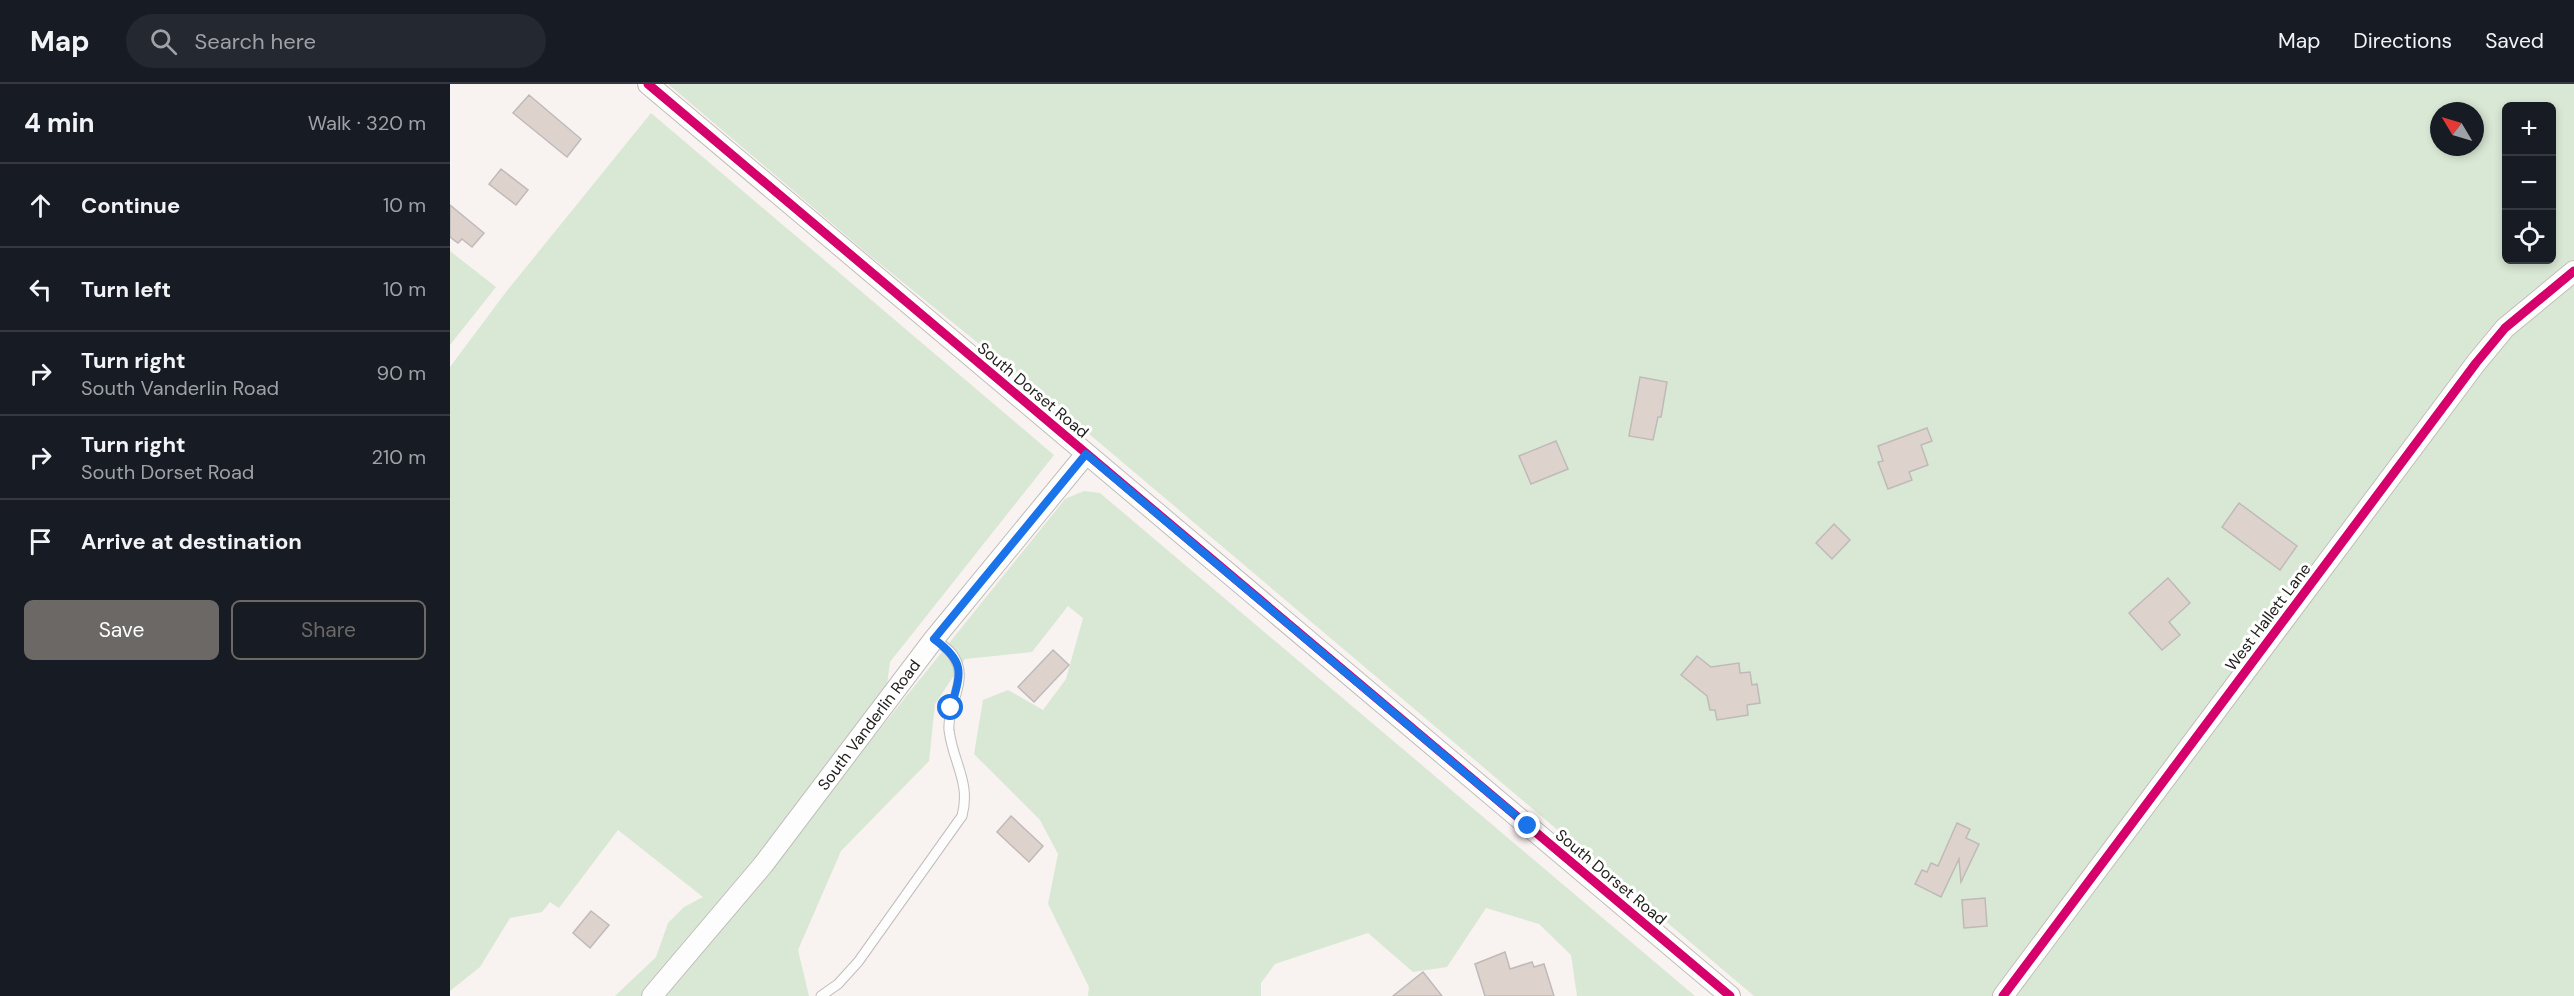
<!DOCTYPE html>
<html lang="en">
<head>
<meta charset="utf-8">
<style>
  body { margin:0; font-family:"DM Sans",sans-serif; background:#242831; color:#f1f3f6 }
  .controls { position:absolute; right:18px; top:18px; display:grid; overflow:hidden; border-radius:9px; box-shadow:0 3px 9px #0003 }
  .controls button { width:54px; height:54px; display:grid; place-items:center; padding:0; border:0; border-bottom:2px solid #363941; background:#171b24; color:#f1f3f6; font:30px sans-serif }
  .compass { position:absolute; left:1980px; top:18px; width:54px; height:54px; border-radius:50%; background:#171b24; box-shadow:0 3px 9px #0003; rotate:308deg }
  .stop { position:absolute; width:18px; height:18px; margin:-14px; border:4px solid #1a73e8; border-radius:50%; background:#fff }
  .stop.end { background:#1a73e8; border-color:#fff; box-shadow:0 2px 6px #0008 }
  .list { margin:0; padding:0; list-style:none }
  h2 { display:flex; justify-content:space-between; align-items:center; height:78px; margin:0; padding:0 24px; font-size:26px }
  h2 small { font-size:20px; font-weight:400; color:#9ea1a6 }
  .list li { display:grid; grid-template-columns:39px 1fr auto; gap:18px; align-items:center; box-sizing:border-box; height:84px; padding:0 24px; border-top:2px solid #363941 }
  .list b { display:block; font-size:22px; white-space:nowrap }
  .list p { margin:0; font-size:20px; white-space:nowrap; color:#9ea1a6 }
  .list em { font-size:20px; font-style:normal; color:#9ea1a6 }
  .actions { display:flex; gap:12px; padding:18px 24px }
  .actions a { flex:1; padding:14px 0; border:2px solid #6c6866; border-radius:9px; text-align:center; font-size:21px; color:#6c6866 }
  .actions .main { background:#6c6866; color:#fff }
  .icon { flex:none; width:33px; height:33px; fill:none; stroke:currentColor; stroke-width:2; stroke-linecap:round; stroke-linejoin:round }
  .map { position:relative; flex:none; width:2124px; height:912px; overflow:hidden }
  header { display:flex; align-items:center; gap:36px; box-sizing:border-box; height:84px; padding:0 30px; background:#171b24; border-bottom:2px solid #363941 }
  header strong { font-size:28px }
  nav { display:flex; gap:33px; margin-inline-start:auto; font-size:21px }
  .search { width:420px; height:54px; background:#242831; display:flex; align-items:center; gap:15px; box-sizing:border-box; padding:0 21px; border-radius:33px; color:#9ea1a6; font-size:22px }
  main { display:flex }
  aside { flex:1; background:#171b24 }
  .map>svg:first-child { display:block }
  .green { fill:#d9e8d4; fill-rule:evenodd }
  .building { fill:#ded2cd; stroke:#bfbab9; stroke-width:1.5 }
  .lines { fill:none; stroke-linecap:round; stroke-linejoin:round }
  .lane-casing { stroke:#c1bdbb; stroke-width:11 }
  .street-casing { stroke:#c1bdbb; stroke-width:22 }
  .lane { stroke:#fefdfd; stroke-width:9 }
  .street { stroke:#fefdfd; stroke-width:20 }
  .cycleway-casing { stroke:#fff; stroke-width:13 }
  .cycleway { stroke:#d6006c; stroke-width:9 }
  .route { stroke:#1a73e8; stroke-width:8 }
  .labels { text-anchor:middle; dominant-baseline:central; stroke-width:6; stroke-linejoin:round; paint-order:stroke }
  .street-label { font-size:16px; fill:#201d1b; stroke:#fff }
</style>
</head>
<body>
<header>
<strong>Map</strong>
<div class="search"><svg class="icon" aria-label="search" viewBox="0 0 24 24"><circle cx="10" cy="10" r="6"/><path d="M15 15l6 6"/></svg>Search here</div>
<nav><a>Map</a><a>Directions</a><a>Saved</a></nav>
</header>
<main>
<aside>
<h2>4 min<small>Walk · 320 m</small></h2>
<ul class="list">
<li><svg class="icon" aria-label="ahead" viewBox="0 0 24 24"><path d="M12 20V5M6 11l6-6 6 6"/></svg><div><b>Continue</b></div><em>10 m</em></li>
<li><svg class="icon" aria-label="left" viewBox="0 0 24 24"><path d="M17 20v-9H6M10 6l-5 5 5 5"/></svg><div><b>Turn left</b></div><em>10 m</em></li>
<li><svg class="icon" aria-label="right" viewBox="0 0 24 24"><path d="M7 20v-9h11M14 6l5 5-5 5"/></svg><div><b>Turn right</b><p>South Vanderlin Road</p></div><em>90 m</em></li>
<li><svg class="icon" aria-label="right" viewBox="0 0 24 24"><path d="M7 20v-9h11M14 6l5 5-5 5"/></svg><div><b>Turn right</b><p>South Dorset Road</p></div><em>210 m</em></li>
<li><svg class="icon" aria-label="arrive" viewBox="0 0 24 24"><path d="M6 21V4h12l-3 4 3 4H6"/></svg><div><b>Arrive at destination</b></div></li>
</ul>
<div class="actions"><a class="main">Save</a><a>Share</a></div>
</aside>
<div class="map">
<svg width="2124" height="912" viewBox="0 0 2124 912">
  <rect width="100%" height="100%" fill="#f8f2f0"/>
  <!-- green -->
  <path class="green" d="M218,0H2124V912H1304L606,322L419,171ZM2056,22H2102V176H2056ZM1989,27H2025V63H1989Z
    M201,29L604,371L440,578L437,601L310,773L194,912H165L206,873L218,839L234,823L253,813L168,746L109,824L100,818L92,828L60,834L30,883L0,907V283L56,208Z
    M0,167L46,203L0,261Z
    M634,407L650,409L1245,912H1127L1121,871L1089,840L1036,824L997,883L963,888L918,849L825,880L811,899V912H638L639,903L598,820L608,770L590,736L524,670L533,616L558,606L593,626L616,595L633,534L618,522L582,568L515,575L485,620L479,677L391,767L348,866L359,912H215L615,415Z"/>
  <!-- building -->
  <path class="building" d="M79,11L131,55L117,73L63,29Z
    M51,85L78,106L66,121L39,100Z
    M0,121L34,149L22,163L12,155L8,159L0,153Z
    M1190,293L1217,298L1211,333H1208L1203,356L1179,352Z
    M1477,344L1482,357L1471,361L1478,381L1459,388L1462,396L1438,405L1428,378L1433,377L1428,362Z
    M1106,357L1118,385L1081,400L1069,372Z
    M1789,419L1847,462L1830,486L1772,443Z
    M1384,440L1400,456L1382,475L1366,459Z
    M1718,494L1740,519L1719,538L1730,551L1712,566L1679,529Z
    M603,566L619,581L584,618L568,603Z
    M1247,572L1261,583L1289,579L1290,589L1300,588L1302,601L1307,600L1310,619L1297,621L1298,631L1267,636L1265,626H1260L1257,612L1231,591Z
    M561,732L593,762L579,778L547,748Z
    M1507,739L1520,745L1516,754L1529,760L1511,798L1509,775L1491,813L1465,800L1472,786L1477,788L1481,779L1488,782Z
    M1535,814L1537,842L1514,844L1512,816Z
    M141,827L159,841L140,864L123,849Z
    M1055,868L1060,885L1082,878L1084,883L1094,880L1104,912H1035L1025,880Z
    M973,888L992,912H943Z"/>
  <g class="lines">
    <!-- lane casing -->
    <g class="lane-casing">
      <path id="lane" d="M371,912L388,900L408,878L512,732C521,698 503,679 499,646C497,625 514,602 508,582C504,568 495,563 484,555"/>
    </g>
    <!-- street casing -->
    <g class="street-casing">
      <path id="street" d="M198,0L1280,912
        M202,912L313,781L484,555L636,370
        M1553,912L2026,279L2055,244L2124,187"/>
    </g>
    <!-- lane -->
    <use href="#lane" class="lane"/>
    <!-- street -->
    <use href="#street" class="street"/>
    <!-- cycleway casing -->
    <g class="cycleway-casing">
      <path id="cycleway" d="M198,0L1280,912
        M1553,912L2026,279L2055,244L2124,187"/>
    </g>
    <!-- cycleway -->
    <use href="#cycleway" class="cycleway"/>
  </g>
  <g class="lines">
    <!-- route -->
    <path class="route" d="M501,624C511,588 516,579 484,555L636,370L1078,742"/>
  </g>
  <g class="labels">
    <!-- street labels -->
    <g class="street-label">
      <text transform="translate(583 306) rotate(40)">South Dorset Road</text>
      <text transform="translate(1818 533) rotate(-53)">West Hallett Lane</text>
      <text transform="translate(419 641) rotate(-53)">South Vanderlin Road</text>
      <text transform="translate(1161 793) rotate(40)">South Dorset Road</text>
    </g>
  </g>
</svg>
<div class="controls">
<button>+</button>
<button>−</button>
<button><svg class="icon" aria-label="locate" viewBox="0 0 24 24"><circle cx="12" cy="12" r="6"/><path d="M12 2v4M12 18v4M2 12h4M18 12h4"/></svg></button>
</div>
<svg class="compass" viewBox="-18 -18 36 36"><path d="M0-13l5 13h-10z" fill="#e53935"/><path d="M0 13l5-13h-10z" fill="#9ea1a6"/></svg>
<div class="stop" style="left:501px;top:624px"></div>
<div class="stop end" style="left:1078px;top:742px"></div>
</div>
</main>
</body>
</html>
